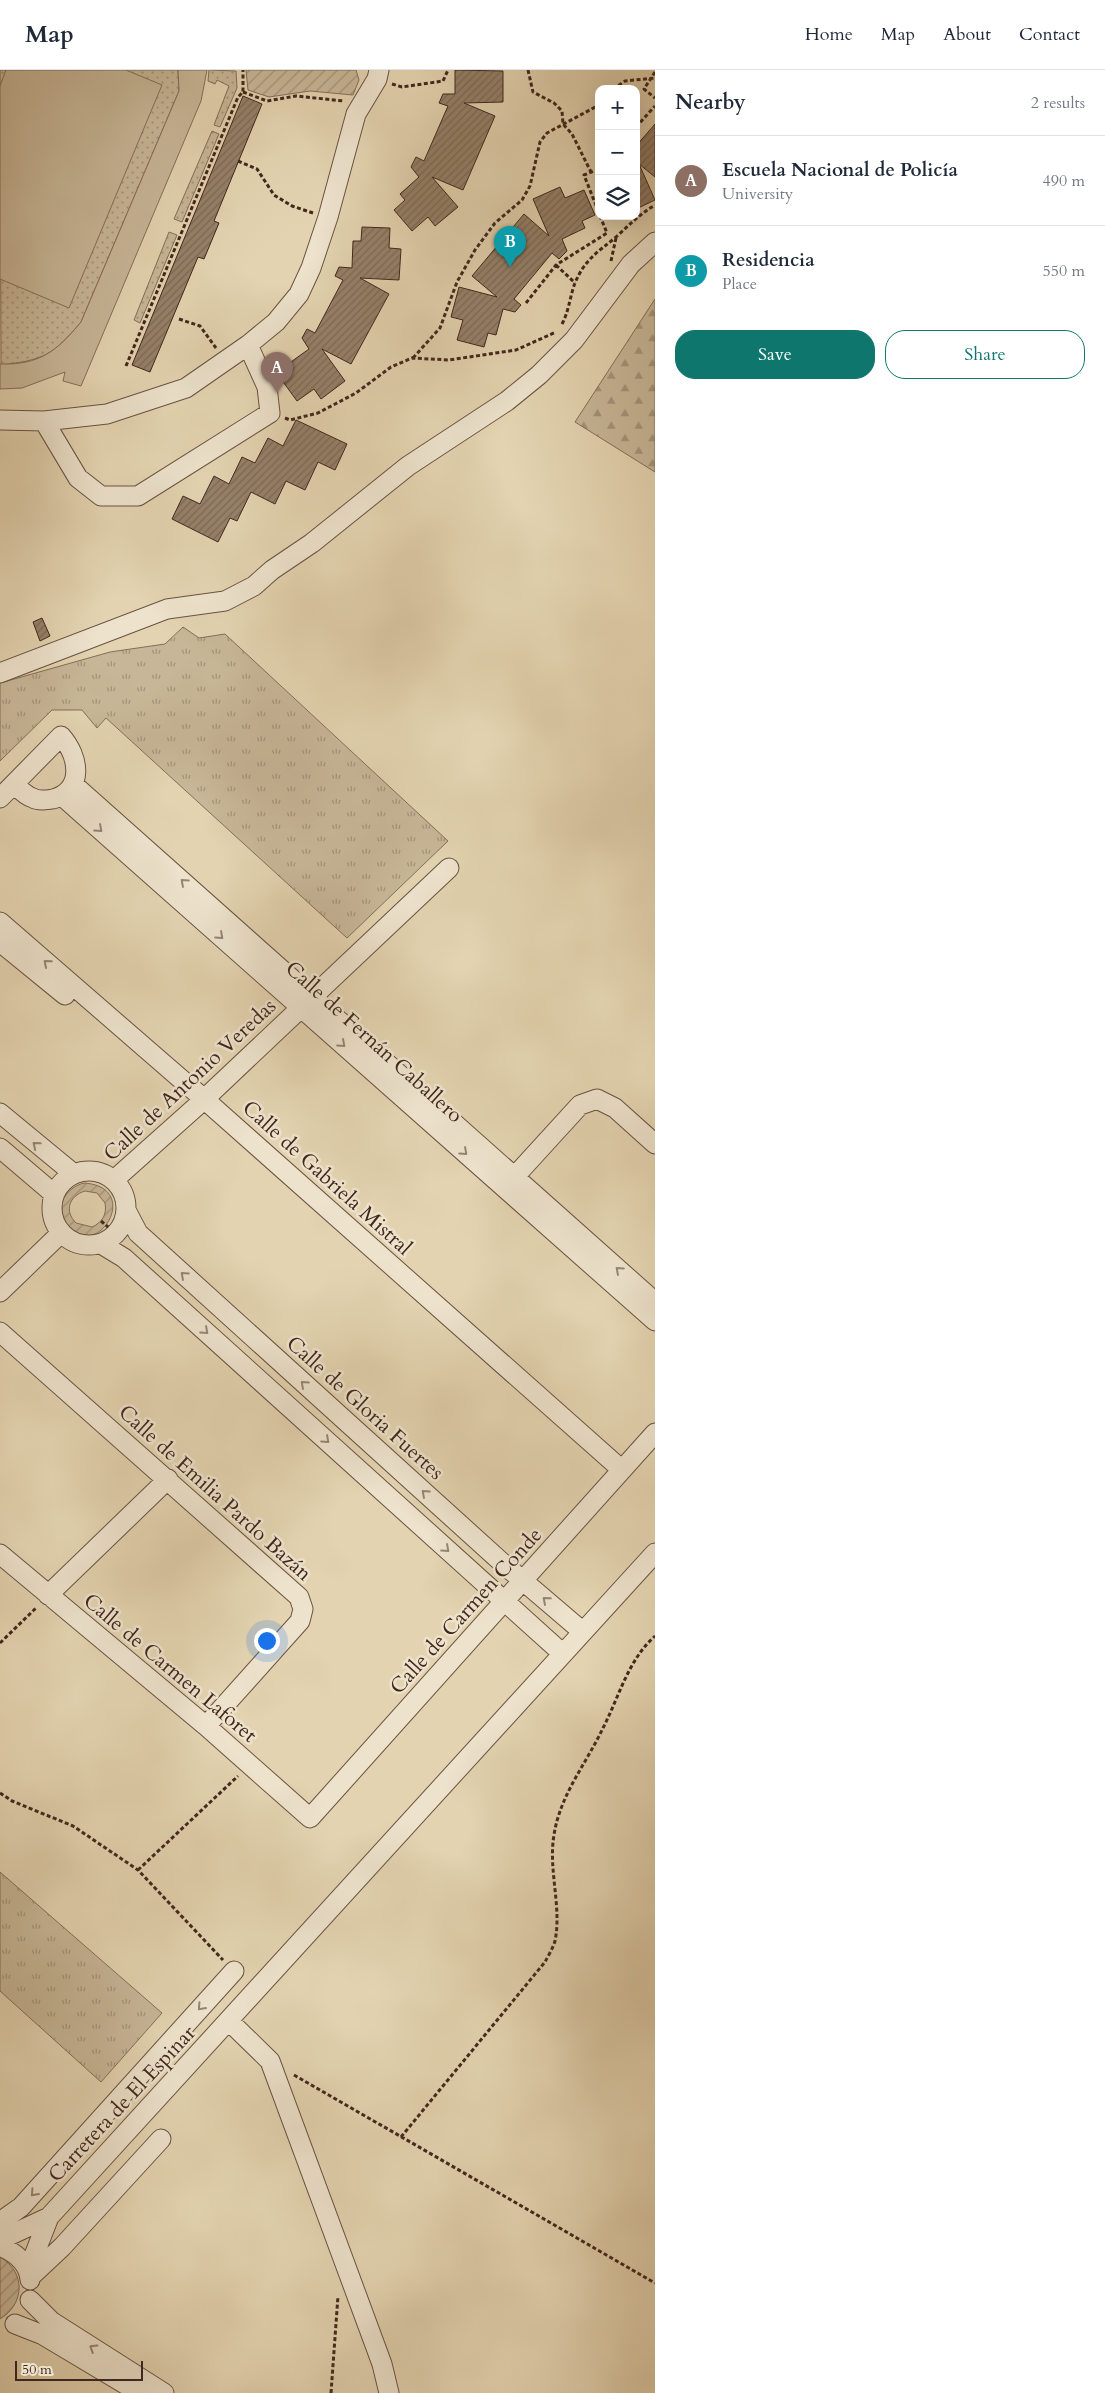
<!DOCTYPE html>
<html lang="en">
<head>
<meta charset="utf-8">
<style>
  body { margin:0; font-family:Cardo,serif; background:#f6f6f7; color:#1f2937 }
  .controls { position:absolute; right:15px; top:15px; display:grid; overflow:hidden; border-radius:10px; box-shadow:0 5px 20px #0002 }
  .controls button { width:45px; height:45px; display:grid; place-items:center; padding:0; border:0; border-bottom:1px solid #e0e1e3; background:#fff; color:#1f2937; font:25px sans-serif }
  .scale { position:absolute; left:15px; bottom:12px; width:128px; box-sizing:border-box; padding-left:5px; border:2px solid #41271d; border-top:0; font-size:14px; line-height:18px; white-space:nowrap; color:#41271d; -webkit-text-stroke:4px #ede2cc; paint-order:stroke }
  .you { position:absolute; left:266px; top:1570px; width:18px; height:18px; margin:-12px; border:4px solid #fff; border-radius:50%; background:#1a73e8; box-shadow:0 0 0 8px #1a73e833 }
  .badge { display:grid; place-items:center; width:32px; height:32px; border-radius:50%; background:#0f766e; color:#fff; font-size:16px; font-weight:700 }
  .pin { position:absolute; translate:-50% -41px; filter:drop-shadow(0 1px 2px #0008) }
  .pin::after { content:''; position:absolute; top:26px; width:18px; height:15px; background:inherit; clip-path:polygon(0 0,100% 0,50% 100%) }
  .list { margin:0; padding:0; list-style:none }
  h2 { display:flex; justify-content:space-between; align-items:center; height:65px; margin:0; padding:0 20px; font-size:21px }
  h2 small { font-size:16px; font-weight:400; color:#747a83 }
  .list li { display:grid; grid-template-columns:32px 1fr auto; gap:15px; align-items:center; box-sizing:border-box; height:90px; padding:0 20px; border-top:1px solid #e0e1e3 }
  .list b { display:block; font-size:19px; white-space:nowrap }
  .list p { margin:0; font-size:16px; white-space:nowrap; color:#747a83 }
  .list em { font-size:16px; font-style:normal; color:#747a83 }
  .actions { display:flex; gap:10px; padding:15px 20px }
  .actions a { flex:1; padding:11px 0; border:1px solid #0f766e; border-radius:20px; text-align:center; font-size:18px; color:#0f766e }
  .actions .main { background:#0f766e; color:#fff }
  .icon { flex:none; width:28px; height:28px; fill:none; stroke:currentColor; stroke-width:2; stroke-linecap:round; stroke-linejoin:round }
  .map { position:relative; flex:none; width:655px; height:2323px; overflow:hidden }
  header { display:flex; align-items:center; gap:30px; box-sizing:border-box; height:70px; padding:0 25px; background:#fff; border-bottom:1px solid #e0e1e3 }
  header strong { font-size:24px }
  nav { display:flex; gap:28px; margin-inline-start:auto; font-size:18px }
  main { display:flex }
  aside { flex:1; background:#fff }
  .map>svg:first-child { display:block }
  .grass { fill:url(#grass-dots); stroke:#846e5a }
  .forest { fill:url(#forest-firs); stroke:#846e5a }
  .park { fill:url(#park-tufts); stroke:#846e5a }
  .garden { fill:url(#garden-furrows); stroke:#846e5a; fill-rule:evenodd }
  .pitch { fill:#c7b697; stroke:#846e5a }
  .building { fill:url(#building-hatch); stroke:#41271d }
  .lines { fill:none; stroke-linecap:round; stroke-linejoin:round }
  .minor-casing { stroke:#6a5242; stroke-width:21 }
  .path { stroke:#41271d; stroke-width:3; stroke-dasharray:4 2.5; stroke-linecap:butt }
  .minor { stroke:#ede2cc; stroke-width:19 }
  .oneway { stroke:#978474 }
  .labels { text-anchor:middle; dominant-baseline:central; stroke-width:5; stroke-linejoin:round; paint-order:stroke }
  .street-label { font-size:21px; fill:#41271d; stroke:#ede2cc }
</style>
</head>
<body>
<header>
<strong>Map</strong>
<nav><a>Home</a><a>Map</a><a>About</a><a>Contact</a></nav>
</header>
<main>
<div class="map">
<svg width="655" height="2323" viewBox="0 0 655 2323">
  <defs>
    <pattern id="grass-dots" width="8" height="8" patternUnits="userSpaceOnUse" patternTransform="scale(1.25)"><rect width="8" height="8" fill="#c7b697"/><path d="M2 2h.1M6 6h.1" fill="none" stroke="#a3947b" stroke-width="1.8" stroke-linecap="round"/></pattern>
    <pattern id="forest-firs" width="22" height="20" patternUnits="userSpaceOnUse" patternTransform="scale(1.25)"><rect width="22" height="20" fill="#c7b697"/><path d="M5 1l3.5 6h-7zM16 11l3.5 6h-7z" fill="#a3947b"/></pattern>
    <pattern id="park-tufts" width="24" height="20" patternUnits="userSpaceOnUse" patternTransform="scale(1.25)"><rect width="24" height="20" fill="#c7b697"/><path d="M3 7l-1-3M5 7V3M7 7l1-3M15 17l-1-3M17 17v-4M19 17l1-3" fill="none" stroke="#a3947b"/></pattern>
    <pattern id="garden-furrows" width="10" height="10" patternUnits="userSpaceOnUse" patternTransform="scale(1.25)"><rect width="10" height="10" fill="#c7b697"/><path d="M-1 1l2-2M0 10L10 0M9 11l2-2" fill="none" stroke="#a3947b"/></pattern>
    <pattern id="building-hatch" width="6" height="6" patternUnits="userSpaceOnUse" patternTransform="scale(1.25)"><rect width="6" height="6" fill="#958069"/><path d="M-1 1l2-2M0 6l6-6M5 7l2-2" fill="none" stroke="#7b6956"/></pattern>
  </defs>
  <rect width="100%" height="100%" fill="#e3d3b0"/>
  <filter id="stains"><feTurbulence type="fractalNoise" baseFrequency=".004" numOctaves="4"/><feColorMatrix values="0 0 0 0 .2 0 0 0 0 .09 0 0 0 0 .02 0 0 0 .5 -.17"/></filter>
  <radialGradient id="worn" r=".72"><stop offset=".6" stop-color="#630" stop-opacity="0"/><stop offset="1" stop-color="#630" stop-opacity=".3"/></radialGradient>
  <!-- grass -->
  <path class="grass" d="M0,0H178L179,21L81,252C53,285 44,290 1,295Z
    M209,0L236,1L237,18L220,57L214,55L229,16L217,10L215,14L208,11Z
    M212,61L219,64L182,152L174,149Z
    M169,162L177,165L140,253L134,250Z"/>
  <!-- forest -->
  <path class="forest" d="M655,229V402L575,352Z"/>
  <!-- park -->
  <path class="park" d="M183,557L199,568L225,564L448,771L347,868L106,648L97,658L82,640H52L0,691V613L110,582L165,574Z
    M0,1802L162,1943L101,2012L0,1921Z"/>
  <!-- garden -->
  <path class="garden" d="M246,0H356L359,10L353,25L310,21L269,27L248,20Z
    M84,1113C143,1117 98,1193 67,1156C52,1139 65,1118 84,1113ZM85,1121L97,1123L105,1133C107,1144 103,1152 92,1157L76,1153C64,1141 69,1126 85,1121Z
    M0,2187C26,2202 25,2234 0,2249Z"/>
  <!-- pitch -->
  <path class="pitch" d="M6,0H126L162,15L69,238L0,209V16Z
    M178,0H207L201,31L81,316L63,311L65,302L22,318L0,319V294C40,295 57,281 81,252L179,21Z"/>
  <!-- building -->
  <path class="building" d="M455,0L503,1V32L464,33L495,46L463,120L432,107L458,137L435,156L428,147L412,161L394,140L405,130L400,124L419,107L411,97L416,87L424,91L448,36L439,33L443,24H455Z
    M243,26L262,34L214,151L219,153L204,189L198,187L150,302L132,295Z
    M655,54V107L639,94L655,130L636,139V76Z
    M560,117L565,128L584,120L595,145L582,151L585,158L562,169L567,181L559,189L552,183L514,229L521,235L515,242L503,239L496,265L488,263L484,277L457,270L463,250L451,247L459,217L497,227L472,206L524,144L549,166L533,129Z
    M362,157L390,158L389,178L401,179L399,210L360,208L389,224L351,294L322,279L345,311L321,329L314,319L297,331L281,309L293,300L288,294L309,279L302,268L307,259L315,263L343,210L335,206L339,197L352,198L353,171H361Z
    M296,350L347,374L335,400L318,392L305,420L286,411L275,434L251,422L237,451L230,448L218,472L172,449L183,426L200,434L214,406L229,414L242,387L255,393L268,368L283,376Z
    M42,548L50,566L40,571L33,552Z"/>
  <g class="lines">
    <!-- minor casing -->
    <g class="minor-casing">
      <path id="minor" d="M0,350L44,351L107,344L186,318L248,275L276,252L299,224L311,198L328,147L356,44L377,9L379,0
        M44,351L78,408L101,426H138L270,343L267,317L248,275
        M0,603L167,539L225,531L254,516L272,500L312,473L408,396L507,331L539,305L574,270L631,194L655,172
        M73,714L655,1232
        M62,726L655,1251
        M0,728L61,666C79,686 85,720 53,729C47,730 38,731 33,728C26,726 19,719 14,714
        M0,852L204,1029L622,1400
        M0,872L65,925
        M0,1043L74,1104
        M0,1078L54,1124
        M52 1138a37 37 0 1 1 74 0a37 37 0 1 1-74 0Z
        M114,1110L198,1035L449,798
        M507,1115L580,1035L597,1029L615,1038L655,1074
        M126,1140L138,1163L508,1498L583,1562
        M101,1174L124,1188L563,1584
        M0,1222L61,1163
        M0,1262L299,1527L303,1539L300,1551L206,1656
        M0,1484L206,1656L310,1748L655,1363
        M48,1525L168,1409
        M229,1951L270,1991L382,2294L389,2323
        M0,2152L21,2137L234,1901
        M0,2170L49,2147
        M0,2176C14,2182 29,2193 30,2210
        M28,2201L49,2147L655,1483
        M30,2207L62,2177L161,2069
        M30,2230L51,2251L164,2323
        M15,2254L43,2265L140,2323"/>
    </g>
    <!-- path -->
    <path class="path" d="M528,0L533,22L554,33L562,41L563,54L572,64L591,102
      M655,2L644,19L655,28
      M392,14L402,17L443,11L448,0
      M613,19L625,11L655,8
      M243,22L267,31L296,26L344,31
      M636,57L655,36
      M238,91L257,99L274,125L292,136L313,143
      M599,99L584,105L599,143
      M611,191L616,168
      M556,195L575,213
      M526,233L556,195L607,163L600,146
      M179,249L200,256L216,278
      M562,254C569,241 570,226 575,213C585,189 598,182 616,167C629,155 640,144 655,135
      M413,288L440,258L457,212L475,180L495,153L522,130L530,116L540,72L547,63L599,35
      M126,296L238,27L243,22V0
      M285,348L290,350L318,343L356,323L391,297L412,288L449,290L516,280L556,262
      M101,1151L108,1157
      M0,1573L37,1537
      M0,1723L12,1731L73,1756L138,1800L223,1890
      M138,1800L238,1706
      M294,2005L655,2213
      M401,2067L545,1892C548,1886 553,1878 555,1871C562,1837 548,1800 554,1765C560,1725 586,1694 603,1658C619,1627 628,1590 655,1566
      M331,2323L338,2226"/>
    <!-- minor -->
    <use href="#minor" class="minor"/>
  </g>
  <!-- one-way arrows -->
  <defs><path id="oneway-chevron" d="M-2-3.5L2.5 0L-2 3.5" fill="none" stroke-width="1.6" stroke-linecap="round" stroke-linejoin="round" transform="scale(1.25)"/></defs>
  <g class="oneway">
    <use href="#oneway-chevron" transform="translate(99 759) rotate(42)"/>
    <use href="#oneway-chevron" transform="translate(184 812) rotate(-138)"/>
    <use href="#oneway-chevron" transform="translate(220 866) rotate(42)"/>
    <use href="#oneway-chevron" transform="translate(47 893) rotate(-139)"/>
    <use href="#oneway-chevron" transform="translate(342 974) rotate(42)"/>
    <use href="#oneway-chevron" transform="translate(36 1075) rotate(-141)"/>
    <use href="#oneway-chevron" transform="translate(464 1082) rotate(42)"/>
    <use href="#oneway-chevron" transform="translate(619 1200) rotate(-138)"/>
    <use href="#oneway-chevron" transform="translate(184 1205) rotate(-138)"/>
    <use href="#oneway-chevron" transform="translate(205 1261) rotate(42)"/>
    <use href="#oneway-chevron" transform="translate(304 1314) rotate(-138)"/>
    <use href="#oneway-chevron" transform="translate(326 1370) rotate(42)"/>
    <use href="#oneway-chevron" transform="translate(425 1423) rotate(-138)"/>
    <use href="#oneway-chevron" transform="translate(446 1479) rotate(42)"/>
    <use href="#oneway-chevron" transform="translate(546 1530) rotate(-139)"/>
    <use href="#oneway-chevron" transform="translate(201 1937) rotate(132)"/>
    <use href="#oneway-chevron" transform="translate(34 2123) rotate(132)"/>
    <use href="#oneway-chevron" transform="translate(93 2278) rotate(-148)"/>
  </g>
  <g class="labels">
    <!-- street labels -->
    <g class="street-label">
      <text transform="translate(374 972) rotate(42)">Calle de Fernán Caballero</text>
      <text transform="translate(190 1010) rotate(-43)">Calle de Antonio Veredas</text>
      <text transform="translate(327 1108) rotate(42)">Calle de Gabriela Mistral</text>
      <text transform="translate(365 1338) rotate(42)">Calle de Gloria Fuertes</text>
      <text transform="translate(215 1423) rotate(42)">Calle de Emilia Pardo Bazán</text>
      <text transform="translate(466 1541) rotate(-48)">Calle de Carmen Conde</text>
      <text transform="translate(170 1598) rotate(40)">Calle de Carmen Laforet</text>
      <text transform="translate(122 2034) rotate(-47)">Carretera de El Espinar</text>
    </g>
  </g>
  <rect width="100%" height="100%" filter="url(#stains)"/>
  <rect width="100%" height="100%" fill="url(#worn)"/>
</svg>
<div class="controls">
<button>+</button>
<button>−</button>
<button><svg class="icon" aria-label="layers" viewBox="0 0 24 24"><path d="M12 4l9 5-9 5-9-5zM3 14l9 5 9-5"/></svg></button>
</div>
<div class="scale">50 m</div>
<div class="you"></div>
<div class="pin badge" style="left:277px;top:323px;background:#8d6e63">A</div>
<div class="pin badge" style="left:510px;top:197px;background:#0f9aa8">B</div>
</div>
<aside>
<h2>Nearby<small>2 results</small></h2>
<ul class="list">
<li><span class="badge" style="background:#8d6e63">A</span><div><b>Escuela Nacional de Policía</b><p>University</p></div><em>490 m</em></li>
<li><span class="badge" style="background:#0f9aa8">B</span><div><b>Residencia</b><p>Place</p></div><em>550 m</em></li>
</ul>
<div class="actions"><a class="main">Save</a><a>Share</a></div>
</aside>
</main>
</body>
</html>
